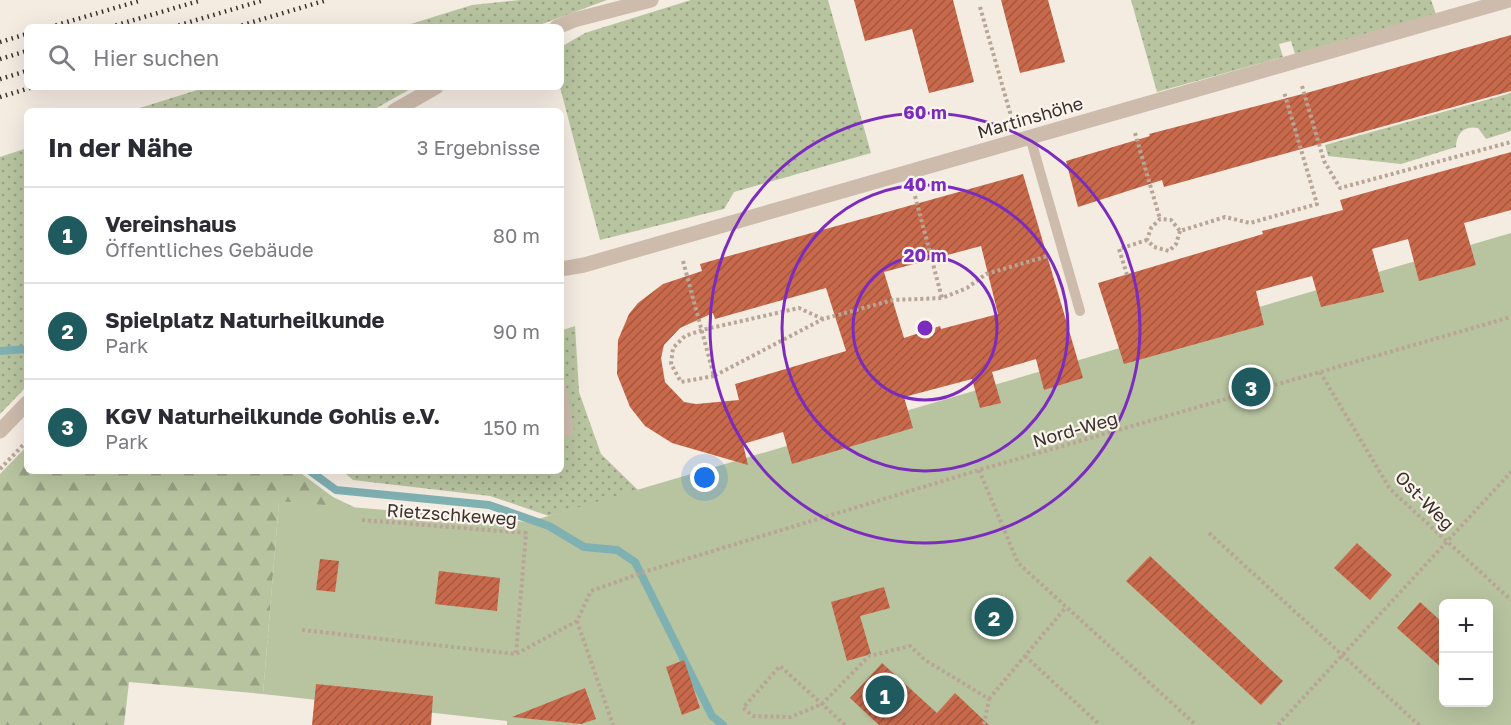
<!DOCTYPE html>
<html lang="de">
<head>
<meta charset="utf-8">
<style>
  body { margin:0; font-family:"Golos Text",sans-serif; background:#f2f2f3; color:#2b2b33 }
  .controls { position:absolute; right:18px; bottom:18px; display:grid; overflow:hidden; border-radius:9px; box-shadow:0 6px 24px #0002 }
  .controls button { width:54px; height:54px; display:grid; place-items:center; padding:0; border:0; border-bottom:2px solid #e1e1e2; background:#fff; color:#2b2b33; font:30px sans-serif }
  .you { position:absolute; left:705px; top:478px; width:21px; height:21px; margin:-15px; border:4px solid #fff; border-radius:50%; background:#1a73e8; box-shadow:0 0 0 9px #1a73e833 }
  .badge { display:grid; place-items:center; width:39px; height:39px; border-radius:50%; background:#1f5a5e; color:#fff; font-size:20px; font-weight:700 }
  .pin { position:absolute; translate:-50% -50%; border:3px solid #fff; box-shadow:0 2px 6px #0006 }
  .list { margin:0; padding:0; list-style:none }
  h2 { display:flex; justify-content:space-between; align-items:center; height:78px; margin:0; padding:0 24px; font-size:26px }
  h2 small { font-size:20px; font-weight:400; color:#7c7c81 }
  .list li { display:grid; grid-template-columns:39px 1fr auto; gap:18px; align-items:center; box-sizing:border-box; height:96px; padding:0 24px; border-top:2px solid #e1e1e2 }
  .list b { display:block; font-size:22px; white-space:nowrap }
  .list p { margin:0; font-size:20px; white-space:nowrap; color:#7c7c81 }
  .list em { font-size:20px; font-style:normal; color:#7c7c81 }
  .icon { flex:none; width:33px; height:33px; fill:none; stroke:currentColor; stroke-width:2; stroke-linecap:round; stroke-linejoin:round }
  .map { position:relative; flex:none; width:1511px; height:725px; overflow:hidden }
  .search { position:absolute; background:#fff; box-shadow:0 6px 24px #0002; left:24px; top:24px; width:540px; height:66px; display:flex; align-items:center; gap:15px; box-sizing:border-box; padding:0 21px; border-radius:9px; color:#7c7c81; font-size:22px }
  .panel { position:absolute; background:#fff; box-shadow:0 6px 24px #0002; left:24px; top:108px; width:540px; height:366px; border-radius:9px }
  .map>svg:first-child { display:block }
  .grass { fill:url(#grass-dots) }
  .forest { fill:url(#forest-firs) }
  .green { fill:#b8c4a0; fill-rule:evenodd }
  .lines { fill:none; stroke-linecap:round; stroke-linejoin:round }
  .stream { stroke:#7fb0b2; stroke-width:8 }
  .building { fill:url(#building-hatch); fill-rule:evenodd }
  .path { stroke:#b9a596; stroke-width:4; stroke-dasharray:3 3; stroke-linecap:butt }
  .service { stroke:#cdbbac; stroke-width:10 }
  .minor { stroke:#cdbbac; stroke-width:15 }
  .tertiary { stroke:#cdbbac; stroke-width:15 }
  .rail { stroke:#3b302b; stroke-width:4.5; stroke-dasharray:1.5 4.5; stroke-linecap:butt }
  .ring { fill:none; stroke:#7b2cbf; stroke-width:3 }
  .labels { text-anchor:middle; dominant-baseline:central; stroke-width:4.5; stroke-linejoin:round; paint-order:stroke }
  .street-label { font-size:18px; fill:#3b302b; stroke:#fbf5ee }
  .centre { fill:#7b2cbf; stroke:#fbf5ee; stroke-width:3 }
  .ring-label { font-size:18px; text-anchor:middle; font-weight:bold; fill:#7b2cbf; stroke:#fbf5ee; stroke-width:4.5; stroke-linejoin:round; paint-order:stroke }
</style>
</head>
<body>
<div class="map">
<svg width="1511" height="725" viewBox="0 0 1511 725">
  <defs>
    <pattern id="grass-dots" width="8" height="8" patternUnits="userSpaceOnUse" patternTransform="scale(1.5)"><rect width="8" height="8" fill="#b8c4a0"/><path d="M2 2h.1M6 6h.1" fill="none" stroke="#97a083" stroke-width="1.8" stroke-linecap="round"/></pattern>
    <pattern id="forest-firs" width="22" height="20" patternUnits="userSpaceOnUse" patternTransform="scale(1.5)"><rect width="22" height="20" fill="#b8c4a0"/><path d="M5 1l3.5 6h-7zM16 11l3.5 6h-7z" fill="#97a083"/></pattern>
    <pattern id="building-hatch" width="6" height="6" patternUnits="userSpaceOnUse" patternTransform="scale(1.5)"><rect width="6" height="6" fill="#c8694b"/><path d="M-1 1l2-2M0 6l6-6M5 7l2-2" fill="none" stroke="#a4573f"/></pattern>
  </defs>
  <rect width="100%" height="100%" fill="#f4ebe1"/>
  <!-- grass -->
  <path class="grass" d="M520,0H607L534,27H401L472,5Z
    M691,0H828L871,153L734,192L724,209L600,240L560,87L561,47L585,33Z
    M1131,0H1431L1436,14L1295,54L1291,41L1279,44L1283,57L1157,92Z
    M207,87H414L371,111H130Z
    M1511,93V131L1486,139L1478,128C1464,125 1456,134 1456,147L1401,164L1328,156L1325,145Z
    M27,148V386L0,414V157Z
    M561,323L563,330L575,326L579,392L601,454L639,491L549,516L490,496L353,480L346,474L327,471H561Z"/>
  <!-- forest -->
  <path class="forest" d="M27,446V471H298L333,497L356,508L279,502L263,694L129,682L124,725H0V474Z"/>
  <!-- green -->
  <path class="green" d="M1511,233V725H507V721L263,694L279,501L528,522ZM1444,604H1488V702H1444Z"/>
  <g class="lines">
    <!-- stream -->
    <path class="stream" d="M0,351L27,349
      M310,471L336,490L489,505L549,526L584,547L617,550L635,562L712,716L723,725"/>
  </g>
  <!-- building -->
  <path class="building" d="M854,0H953L974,82L929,93L912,29L865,41Z
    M1001,0H1048L1065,62L1020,73Z
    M1511,35V91L1164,187L1162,180L1078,207L1066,161L1150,136L1149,134L1310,92Z
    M1511,152V210L1464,223L1476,265L1419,281L1408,239L1372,249L1384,292L1321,307L1312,276L1256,291L1264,325L1124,364L1098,283L1263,234L1262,231L1343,210L1340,200Z
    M1023,174L1083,378L1044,390L1036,359L992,372L1001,403L980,408L972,379L904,397L913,428L792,464L783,432L743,444L748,465L672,443L645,426L630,407L617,374L618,340L629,314L638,303L663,284L702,271L700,264ZM981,246L998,314L941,329L940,326L904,338L884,272ZM826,288L846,351L735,384L739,400L696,404L684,402L665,382L661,358L664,345L680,328L713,313L715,319Z
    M1357,543L1392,575L1370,600L1334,568Z
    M1150,556L1283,681L1261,705L1126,581Z
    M320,559L339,561L335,592L316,590Z
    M439,571L500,578L497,611L435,604Z
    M884,587L890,608L860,616L871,654L847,661L831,602Z
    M1420,602L1443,623V669L1397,628Z
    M684,660L700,708L682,715L666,667Z
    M882,663L937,713L955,693L989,725H879L850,698Z
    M316,684L433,696L431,725H312Z
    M585,688L596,719L581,724L512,717Z"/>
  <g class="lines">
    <!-- path -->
    <path class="path" d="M980,7L1013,123
      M1302,86L1324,161L1340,188L1511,142
      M1135,133L1160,219
      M915,196L942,298L967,288L986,274L1048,256
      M1180,231L1176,244L1169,251L1154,247L1147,240L1151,228L1160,219L1171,220L1180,231L1225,217L1250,223L1317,204L1284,92
      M683,261L714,376L823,319L893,300L942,298
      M1127,275L1119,249L1147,240
      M1320,372L1390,489L1511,600
      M714,376L681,382L671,364L673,348L685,336L702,330L799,308L823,319
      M0,469L27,441
      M979,470L1018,563L1196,725
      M362,520L526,533L516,653
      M1209,533L1419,725
      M577,621L613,725
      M302,630L516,654L577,621L591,591L647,571L979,470L1511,317
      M1025,656L1100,725
      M989,699L1066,607
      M845,725L780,666L743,708L753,716L791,717L822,704L869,656L910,646L925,660L989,699L984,725
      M1278,725L1511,472"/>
    <!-- service -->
    <path class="service" d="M1030,137L1080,311
      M561,386L569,431H561"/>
    <!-- minor -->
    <path class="minor" d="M561,269L584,265L1509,0"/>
    <!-- tertiary -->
    <path class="tertiary" d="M557,27L574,20L651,0
      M394,111L436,87
      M0,431L27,403"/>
    <!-- rail -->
    <path class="rail" d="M50,27L142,0
      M110,27L202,0
      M173,27L264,0
      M236,27L327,0
      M0,42L27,34
      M0,59L27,51
      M0,79L27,71
      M0,97L33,87"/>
  </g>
  <!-- distance rings -->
  <g class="ring">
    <circle cx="925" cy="328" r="72"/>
    <circle cx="925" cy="328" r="143"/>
    <circle cx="925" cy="328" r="215"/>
  </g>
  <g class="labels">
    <!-- street labels -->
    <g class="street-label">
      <text transform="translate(1030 117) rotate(-16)">Martinshöhe</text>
      <text transform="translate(1075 429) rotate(-16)">Nord-Weg</text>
      <text transform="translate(1425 500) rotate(45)">Ost-Weg</text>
      <text transform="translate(452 514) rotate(4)">Rietzschkeweg</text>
    </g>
  </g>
  <circle cx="925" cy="328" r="9" class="centre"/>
  <g class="ring-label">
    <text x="925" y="119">60 m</text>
    <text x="925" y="191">40 m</text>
    <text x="925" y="262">20 m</text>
  </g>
</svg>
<div class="controls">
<button>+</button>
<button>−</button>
</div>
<div class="you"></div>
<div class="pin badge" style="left:885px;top:695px">1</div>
<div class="pin badge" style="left:994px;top:617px">2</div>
<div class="pin badge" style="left:1251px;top:387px">3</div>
<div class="search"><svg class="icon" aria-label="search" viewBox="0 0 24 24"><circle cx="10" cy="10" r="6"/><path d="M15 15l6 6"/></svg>Hier suchen</div>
<section class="panel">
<h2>In der Nähe<small>3 Ergebnisse</small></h2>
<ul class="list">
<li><span class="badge">1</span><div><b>Vereinshaus</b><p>Öffentliches Gebäude</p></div><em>80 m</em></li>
<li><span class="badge">2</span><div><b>Spielplatz Naturheilkunde</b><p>Park</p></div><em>90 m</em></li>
<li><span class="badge">3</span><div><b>KGV Naturheilkunde Gohlis e.V.</b><p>Park</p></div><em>150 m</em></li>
</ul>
</section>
</div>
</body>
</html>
